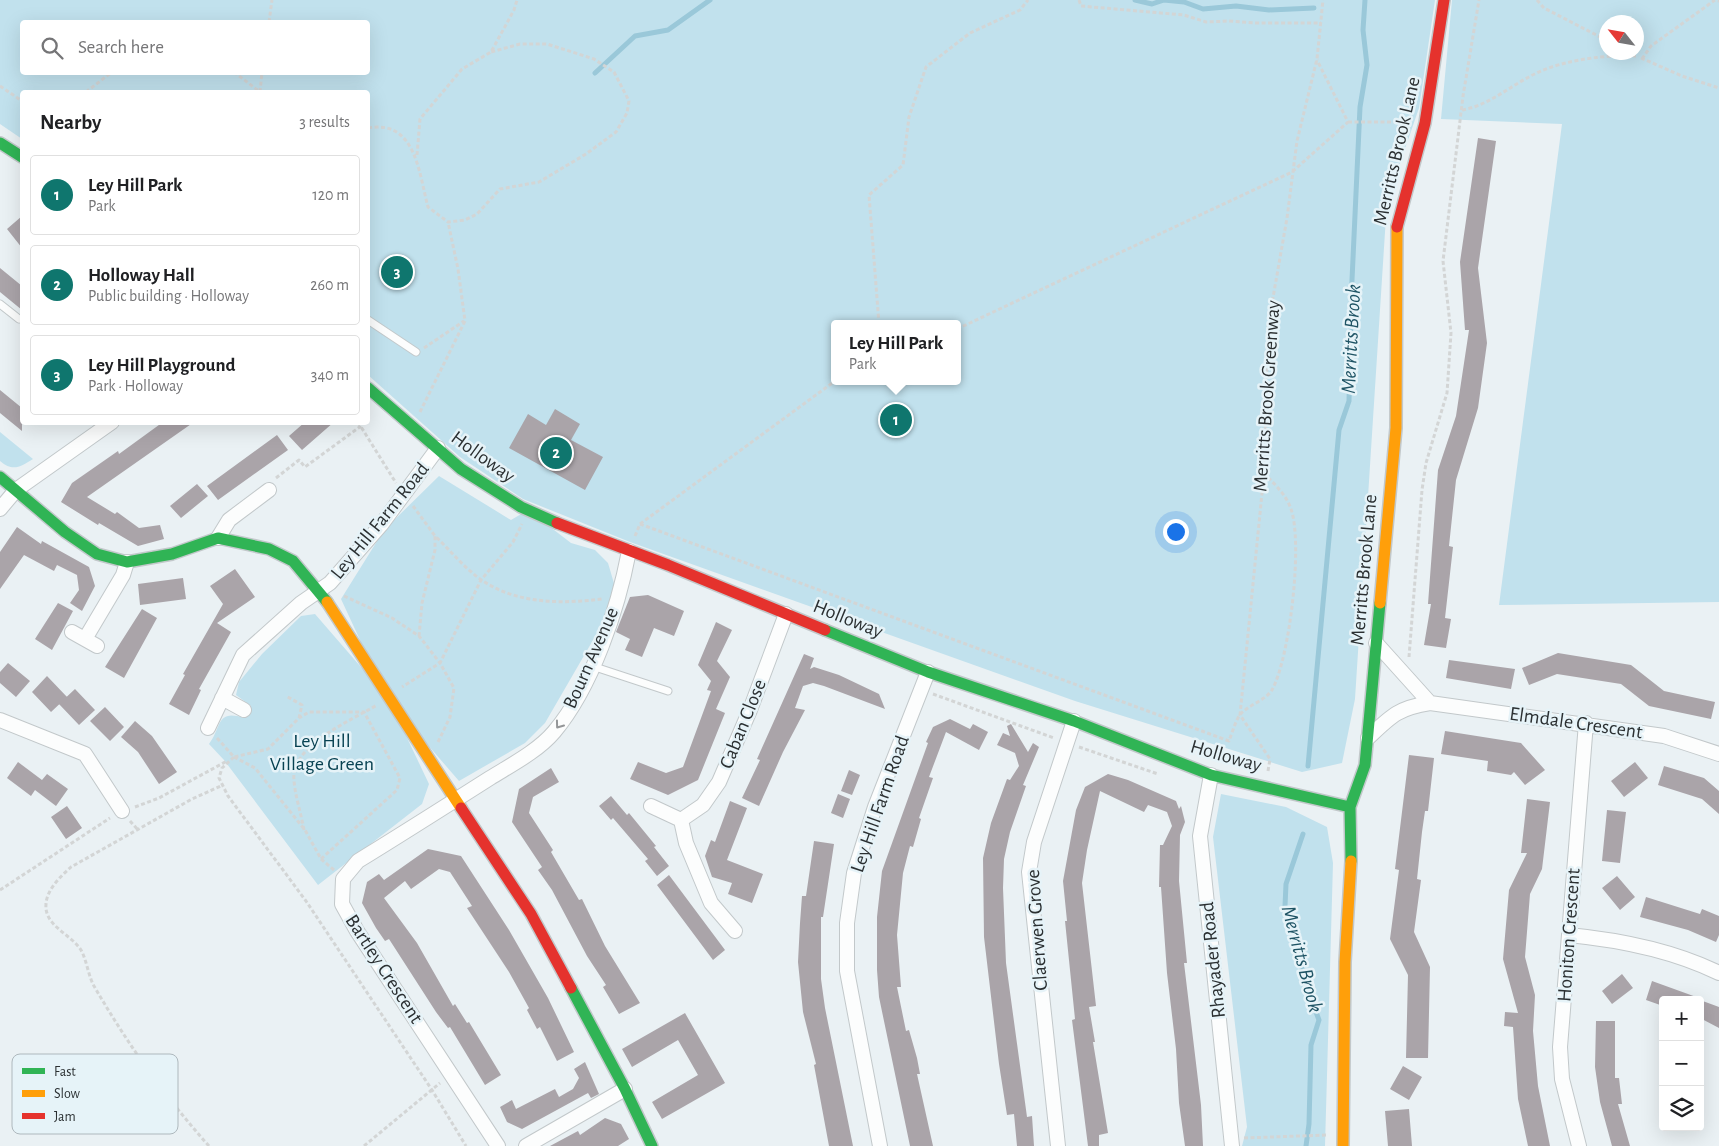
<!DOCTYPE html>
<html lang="en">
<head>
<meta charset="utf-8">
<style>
  body { margin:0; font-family:"Alegreya Sans",sans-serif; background:#f2f2f2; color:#202124 }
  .controls { position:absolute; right:15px; bottom:15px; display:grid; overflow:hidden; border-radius:5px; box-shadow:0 5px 20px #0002 }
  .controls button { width:45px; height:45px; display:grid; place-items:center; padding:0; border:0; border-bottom:1px solid #e0e0e0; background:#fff; color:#202124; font:25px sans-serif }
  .compass { position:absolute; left:1599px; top:15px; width:45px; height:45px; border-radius:50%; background:#fff; box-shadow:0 5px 20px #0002; rotate:301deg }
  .you { position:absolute; left:1175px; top:531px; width:18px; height:18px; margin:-12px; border:4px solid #fff; border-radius:50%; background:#1a73e8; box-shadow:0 0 0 8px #1a73e833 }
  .badge { display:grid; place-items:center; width:32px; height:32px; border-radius:50%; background:#0f766e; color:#fff; font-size:16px; font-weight:700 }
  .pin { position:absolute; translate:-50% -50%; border:2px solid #fff; box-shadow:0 1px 5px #0006 }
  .popup { position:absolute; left:831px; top:320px; width:130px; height:65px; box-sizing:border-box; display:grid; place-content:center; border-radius:5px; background:#fff; filter:drop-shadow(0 1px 4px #0005); font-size:16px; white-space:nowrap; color:#757577 }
  .popup b { font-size:19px; color:#202124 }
  .popup::after { content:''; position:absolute; left:50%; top:100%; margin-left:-10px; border:10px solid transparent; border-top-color:#fff }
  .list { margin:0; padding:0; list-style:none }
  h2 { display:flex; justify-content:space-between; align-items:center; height:65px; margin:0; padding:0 20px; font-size:21px }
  h2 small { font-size:16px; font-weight:400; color:#757577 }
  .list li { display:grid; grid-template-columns:32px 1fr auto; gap:15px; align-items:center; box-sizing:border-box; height:80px; margin:0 10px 10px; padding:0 10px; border:1px solid #e0e0e0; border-radius:5px }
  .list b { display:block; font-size:19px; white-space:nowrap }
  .list p { margin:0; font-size:16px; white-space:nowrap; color:#757577 }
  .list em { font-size:16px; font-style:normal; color:#757577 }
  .icon { flex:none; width:28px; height:28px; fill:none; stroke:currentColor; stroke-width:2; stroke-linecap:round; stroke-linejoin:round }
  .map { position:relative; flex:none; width:1719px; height:1146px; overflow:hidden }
  .search { position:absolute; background:#fff; box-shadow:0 5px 20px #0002; left:20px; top:20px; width:350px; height:55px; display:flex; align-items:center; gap:12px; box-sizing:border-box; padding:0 18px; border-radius:5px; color:#757577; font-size:19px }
  .panel { position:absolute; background:#fff; box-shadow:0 5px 20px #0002; left:20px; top:90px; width:350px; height:335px; border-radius:5px }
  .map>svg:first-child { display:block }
  .green { fill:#c1e1ed; fill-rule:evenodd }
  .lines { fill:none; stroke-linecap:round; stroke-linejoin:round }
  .stream { stroke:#9ac8d9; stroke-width:5 }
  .building { fill:#aaa4a9 }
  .lane-casing { stroke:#c2c8ca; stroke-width:9 }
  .street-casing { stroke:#c2c8ca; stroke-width:16 }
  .fast-casing { stroke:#c2c8ca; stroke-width:14 }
  .slow-casing { stroke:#c2c8ca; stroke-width:14 }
  .jam-casing { stroke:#c2c8ca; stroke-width:14 }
  .path { stroke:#d3d5d5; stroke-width:3; stroke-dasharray:4 2.5; stroke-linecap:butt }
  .lane { stroke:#fcfdfd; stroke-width:7 }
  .street { stroke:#fcfdfd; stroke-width:14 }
  .fast { stroke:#30b455; stroke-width:11 }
  .slow { stroke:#ff9f0a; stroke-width:11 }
  .jam { stroke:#e5322d; stroke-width:11 }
  .oneway { stroke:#949698 }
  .labels { text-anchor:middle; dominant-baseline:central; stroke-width:5; stroke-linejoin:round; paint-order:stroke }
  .street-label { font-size:20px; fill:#2b3032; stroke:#e6f3f8 }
  .park-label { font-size:20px; fill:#084252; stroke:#e6f3f8 }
  .water-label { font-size:21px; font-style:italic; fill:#1e5364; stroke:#e6f3f8 }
  .key { fill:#e6f3f8; stroke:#aeb8bd; stroke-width:1 }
  .key-label { font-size:14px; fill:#2b3032 }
</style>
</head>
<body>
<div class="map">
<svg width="1719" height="1146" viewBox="0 0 1719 1146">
  <rect width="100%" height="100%" fill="#eaf1f4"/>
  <!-- green -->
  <path class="green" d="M0,0H1435L1419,108L1387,201L1355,699L1342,763L1302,772L1075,701L630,542L523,499L460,457L368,375V92H22V139L0,124ZM22,22H368V72H22ZM835,324H957V381H835Z
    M1452,0H1719V602L1499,605L1562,124L1441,119ZM1606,22H1636V52H1606Z
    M0,432L33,459C20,467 13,472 0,461Z
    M439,476L511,520L528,510L571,543L595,550L608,563L618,597L545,723L525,743L459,781L389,700L429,784L422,804L318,885L224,760L209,744C222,727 216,709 244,718L251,706L236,695L239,682L262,654L301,616L315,614L386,696L341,599L384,530Z
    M1221,794L1286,807L1327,827L1333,863L1325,1146H1242L1247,1127L1213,837Z"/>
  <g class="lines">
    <!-- stream -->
    <path class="stream" d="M1135,0L1152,4L1164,0L1184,2L1203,9L1236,6L1269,10L1314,8
      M595,73L635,36L668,30L710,0
      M1308,766L1339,430L1349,401L1352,280L1360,107L1367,65L1363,30L1365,0
      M1303,834L1286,884L1285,906L1308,991L1319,1020L1311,1045L1309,1124L1306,1146"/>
  </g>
  <!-- building -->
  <path class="building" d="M1478,138L1496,141L1478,268L1487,343L1478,408L1456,480L1449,546L1453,547L1445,618L1451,619L1446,648L1424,645L1431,604H1428L1438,470L1456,416L1469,330H1465L1460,262Z
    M22,216V248L7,229Z
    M0,268L22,286V310L0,292Z
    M0,390L22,408V431L0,413Z
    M555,409L580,424L571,440L603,457L585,490L509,448L528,414L546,425Z
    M163,422H194L87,497L115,514L117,512L139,528L160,525L164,539L138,546L99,523L98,525L61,502L72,483L118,451L119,454Z
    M305,422H334L302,450L289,436Z
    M277,435L288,450L218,500L207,486Z
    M197,484L208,496L181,518L170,506Z
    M17,527L41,544L42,541L89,567L95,586L82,611L70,603L79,590L77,575L57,565L54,571L24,555L0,589V552Z
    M235,569L255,597L217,623L231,632L199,689L201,690L189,715L169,704L185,675L183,674L223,604L210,586Z
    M183,578L186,599L140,605L138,584Z
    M648,595L684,611L674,636L654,628L642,657L625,650L630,639L616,632L630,597Z
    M58,603L73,611L52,650L35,639Z
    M142,609L157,618L124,678L105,667Z
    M716,622L732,630L717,661L730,677L716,709L725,713L698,780L668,795L630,779L638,762L666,773L683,767L711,691L707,690L711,681L698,665Z
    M1558,653L1631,665L1664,691L1715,702L1711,719L1649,706L1621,684L1557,674L1529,685L1522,668Z
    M804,654L814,658L810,669L814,667L839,675L879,694L885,709L824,686L813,683L803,686L795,708L805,710L783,752L759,806L742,798L760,760L757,759Z
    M1449,660L1515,669L1511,689L1446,678Z
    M8,663L30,681L16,697L0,683V672Z
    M47,676L67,697L51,712L32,692Z
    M75,689L95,710L79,725L59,704Z
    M105,707L124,727L110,741L90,721Z
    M950,719L970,729L973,724L988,732L979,750L946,732L929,777L933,778L919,818L921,819L913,847L910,846L903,873L897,935L901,987H897L906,1031L909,1030L917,1058L920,1074H917L933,1146H910L879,997L877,970V917L882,871L928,743L926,742L933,727Z
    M135,721L152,736L177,772L159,784L138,752L121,737Z
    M1011,724L1028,752L1033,743L1039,747L1023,785L1026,786L1010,832L1004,859L1003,888L1006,963L1027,1117L1032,1116L1034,1146H1017L1014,1114L1007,1115L999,1064L984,937L983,858L991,823L1007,779L1010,780L1019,766L1015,753L997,745L1003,733L1010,736L1007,726Z
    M1445,731L1521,743L1545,770L1525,785L1514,772L1511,775L1487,771L1488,761L1441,754Z
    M1409,755L1434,758L1428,811H1425L1422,832L1417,879L1421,880L1414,932L1430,967L1428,1058H1406L1408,975L1390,939L1399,870L1395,869Z
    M18,762L42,780L47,774L68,789L56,806L35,790L31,796L7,778Z
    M1635,762L1648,778L1624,797L1611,781Z
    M1664,766L1704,778L1719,791V814L1702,799L1658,785Z
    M551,768L559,782L533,797L529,813L553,850L551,852L579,900L582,899L605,946L640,1003L619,1014L603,987L606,985L587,956L552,890L538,870L542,867L512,822L519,789Z
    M849,770L860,775L852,795L841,791Z
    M1108,774L1128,780L1176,801L1179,809L1181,806L1185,822L1180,835L1179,881L1187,963H1184L1201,1105L1203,1146H1185L1179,1103L1176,1049L1167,973L1161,887H1159L1160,845H1163L1172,826L1167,812L1148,805L1144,812L1100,791L1087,850L1082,883L1096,1006L1089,1007L1095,1042H1093L1108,1133L1099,1135V1146H1088L1072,1020L1075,1019L1065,921H1067L1063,881L1076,810L1085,787Z
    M838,794L850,799L843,818L831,813Z
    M611,796L627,815L629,813L656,846L654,847L669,866L657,876L645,861L648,859L613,818L611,820L599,806Z
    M1527,799L1550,802L1542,869L1530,894L1525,957L1535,995L1533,1031L1538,1086L1550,1146H1528L1518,1099L1513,1027L1504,1026L1505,1012L1518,1013L1503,959L1509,890L1527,853H1521Z
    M730,801L747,808L727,860L763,874L752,903L728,894L732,883L712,877L705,856L711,840L715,842Z
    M67,806L82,828L66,839L51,817Z
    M1607,810L1626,812L1620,863L1602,861Z
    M814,841L834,844L823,917H821V979L825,1008L853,1146H829L814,1065L816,1064L803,1012L798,962L800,923L802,896H806Z
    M428,849L461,856L509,930L548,998L574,1052L557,1061L540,1027L537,1029L527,1010L529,1008L509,972L467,908L472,906L450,872L439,869L411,889L405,881L384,898L417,943L453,1006L455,1004L467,1023L469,1022L501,1075L485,1085L450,1027L448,1028L436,1012L389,939L385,941L376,928L362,903L367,882L379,874L384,880Z
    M669,875L725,950L713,960L657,885Z
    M1617,876L1635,897L1620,910L1602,888Z
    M1646,897L1700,914L1702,909L1719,916V935L1716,942L1688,930L1640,917Z
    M1622,974L1633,988L1612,1004L1602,991Z
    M1652,981L1699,998L1698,1000H1663V1006L1646,1000Z
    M1700,1000L1719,1007V1028L1700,1018Z
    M685,1013L725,1083L662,1119L652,1102L698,1075L678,1040L632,1067L622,1049Z
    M1596,1021H1615V1078H1619L1622,1104H1618L1630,1146H1612L1600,1102L1595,1067Z
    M585,1062L599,1094L591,1098L588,1093L522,1129L507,1122L500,1107L512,1100L516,1109L555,1089L559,1097L573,1089L579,1078L574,1069Z
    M1403,1066L1422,1077L1409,1100L1390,1089Z
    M1409,1109L1412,1146H1388L1385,1111Z
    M605,1118L621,1124L629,1139L618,1146H550L578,1131L580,1135Z"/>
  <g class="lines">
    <!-- lane casing -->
    <g class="lane-casing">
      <path id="lane" d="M0,304L19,319
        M368,320L416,352
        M592,666L668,691"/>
    </g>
    <!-- street casing -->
    <g class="street-casing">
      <path id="street" d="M0,509L16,490L112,422
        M218,538L229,520L269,490
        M72,632L97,646
        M85,639L123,575L127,562
        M1376,643L1430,703
        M222,698L244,710
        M0,720L85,754L122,811
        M208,728L243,655L301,603L330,583L381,525L438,448
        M1368,738C1391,716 1398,708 1430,703L1664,736L1719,754
        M1211,775L1200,836L1232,1146
        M651,806L681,820
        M735,931L711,903L686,843L681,820L703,805L719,782L750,710L786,614
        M1569,935C1620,940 1672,950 1719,973
        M498,1146L357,931L342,904L343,879L358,861C402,834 446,806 490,778C511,765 538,751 554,732C592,687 618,609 629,551
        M526,1146L625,1089
        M880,1146L847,971V923L854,873L875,807L928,672
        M1058,1146L1029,872L1034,842L1074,721
        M1579,1146L1562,1079L1560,1047L1586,723"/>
    </g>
    <!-- fast casing -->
    <g class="fast-casing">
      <path id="fast" d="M0,143L22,157
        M368,388L461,469L521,507L557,523
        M0,477L65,532L97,554L127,562L172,554L218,538L269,549L293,561L327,602
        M825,630L928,672L1074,721L1211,775L1350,807
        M1351,861L1350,807L1365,765L1380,603
        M571,988L625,1089L652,1146"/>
    </g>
    <!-- slow casing -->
    <g class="slow-casing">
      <path id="slow" d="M327,602L461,808
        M1380,603L1396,428L1397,227
        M1343,1146L1345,962L1351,861"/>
    </g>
    <!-- jam casing -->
    <g class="jam-casing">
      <path id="jam" d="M1397,227L1425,123L1444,0
        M557,523L668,565L825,630
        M461,808L531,914L571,988"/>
    </g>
    <!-- path -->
    <path class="path" d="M1079,0L1081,6L1184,15L1206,22L1229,21L1255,23H1321
      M1537,0L1544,8L1606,40
      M269,22L272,0
      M1641,58L1682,76L1719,88
      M1642,59L1651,46L1715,0L1719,1
      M234,72L260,92
      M0,86L22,101
      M86,92L112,72
      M260,92L262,72
      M1462,110C1491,105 1513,83 1541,71C1570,59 1605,55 1636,56
      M1348,122H1409
      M368,128C416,119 419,174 428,207L448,222L465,220L477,214L500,189L539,182L586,154L616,132L627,113L629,101L614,72L594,59L547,44H520L491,52
      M417,155L420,119L462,69L491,52L514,10L517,0
      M879,324L869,195L903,165L909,117L926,67L970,33L1020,10L1028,0
      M957,329L1292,172L1348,122L1317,60
      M424,348L464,321
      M420,412L465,321L458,269L448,222
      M358,422L396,483
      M276,478L299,460L305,467L361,426
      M413,506L435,536
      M640,524L1229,741C1232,733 1235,723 1239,716C1247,705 1265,701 1272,690C1290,657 1303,543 1291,509C1286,494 1274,484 1264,473
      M635,536L640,524L835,381
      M344,596L392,618L419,636L440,663L402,687
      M419,636L422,603L435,550V536C450,550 465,569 483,581C518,604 562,604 602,599
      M1409,657L1422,490L1426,463L1447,393L1451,333L1443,261L1463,96L1479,0
      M933,694L1054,738
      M217,738L234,757L268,749L299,718L302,705L286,696
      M438,742L450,717L454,688L440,663L481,580L513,542L522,524
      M1079,747L1158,774
      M234,757L222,768L219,778L228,796L306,901L432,1090L466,1146
      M234,757L255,768L305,830L321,859L397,790L400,778L364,712H309L299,718
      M1268,771L1270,759L1240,715L1264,473L1268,326L1287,218L1297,141L1317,59L1323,0
      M135,807L159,798L227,761
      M130,821L138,830
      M304,830C301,813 295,796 294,780C290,746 352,720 377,705
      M321,859L334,870
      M0,890L110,818
      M1244,1138L1327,1135
      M209,1146C165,1097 127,1043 94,986C88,975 87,961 81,950C71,934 44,926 46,904C47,889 61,876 71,867L192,799L223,785
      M364,1146L440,1083"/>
    <!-- lane -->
    <use href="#lane" class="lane"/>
    <!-- street -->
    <use href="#street" class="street"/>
    <!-- fast -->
    <use href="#fast" class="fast"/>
    <!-- slow -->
    <use href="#slow" class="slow"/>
    <!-- jam -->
    <use href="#jam" class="jam"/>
  </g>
  <!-- one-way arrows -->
  <defs><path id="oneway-chevron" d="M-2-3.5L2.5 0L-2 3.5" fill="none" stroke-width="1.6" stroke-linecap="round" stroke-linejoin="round" transform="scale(1.25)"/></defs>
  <use class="oneway" href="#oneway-chevron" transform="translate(559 725) rotate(126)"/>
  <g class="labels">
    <!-- street labels -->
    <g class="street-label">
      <text transform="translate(1397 151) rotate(-77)">Merritts Brook Lane</text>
      <text transform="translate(1267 396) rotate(-86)">Merritts Brook Greenway</text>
      <text transform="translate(483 457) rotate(36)">Holloway</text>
      <text transform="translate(380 521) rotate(-51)">Ley Hill Farm Road</text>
      <text transform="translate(1364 570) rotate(-85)">Merritts Brook Lane</text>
      <text transform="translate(848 619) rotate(22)">Holloway</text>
      <text transform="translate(591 658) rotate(-66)">Bourn Avenue</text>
      <text transform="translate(1576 723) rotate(8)">Elmdale Crescent</text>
      <text transform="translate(743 724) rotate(-68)">Caban Close</text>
      <text transform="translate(1226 756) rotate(16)">Holloway</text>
      <text transform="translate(880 804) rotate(-71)">Ley Hill Farm Road</text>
      <text transform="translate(1037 930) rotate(-94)">Claerwen Grove</text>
      <text transform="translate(1569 935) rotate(-86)">Honiton Crescent</text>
      <text transform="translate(1213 960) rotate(-96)">Rhayader Road</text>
      <text transform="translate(384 969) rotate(57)">Bartley Crescent</text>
    </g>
    <!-- park labels -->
    <g class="park-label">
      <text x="322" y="741">Ley Hill<tspan x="322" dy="23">Village Green</tspan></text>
    </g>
    <!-- water labels -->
    <g class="water-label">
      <text transform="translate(1351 339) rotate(-87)">Merritts Brook</text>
      <text transform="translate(1302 959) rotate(75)">Merritts Brook</text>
    </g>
  </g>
  <!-- legend -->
  <rect x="12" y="1054" width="166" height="80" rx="8" class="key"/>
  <rect x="22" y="1068" width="23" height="6" fill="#30b455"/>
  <rect x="22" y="1090" width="23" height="7" fill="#ff9f0a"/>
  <rect x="22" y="1113" width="23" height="6" fill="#e5322d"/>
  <g class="key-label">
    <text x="54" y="1076">Fast</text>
    <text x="54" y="1098">Slow</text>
    <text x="54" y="1121">Jam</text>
  </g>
</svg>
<div class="controls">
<button>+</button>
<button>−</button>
<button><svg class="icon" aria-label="layers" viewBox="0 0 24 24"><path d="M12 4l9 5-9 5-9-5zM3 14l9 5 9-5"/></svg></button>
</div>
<svg class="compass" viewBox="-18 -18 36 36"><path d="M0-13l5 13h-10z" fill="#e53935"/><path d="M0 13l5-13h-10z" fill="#757577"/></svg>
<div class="you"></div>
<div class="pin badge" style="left:896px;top:420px">1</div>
<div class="popup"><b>Ley Hill Park</b>Park</div>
<div class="pin badge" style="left:556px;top:453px">2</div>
<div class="pin badge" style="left:397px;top:272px">3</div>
<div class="search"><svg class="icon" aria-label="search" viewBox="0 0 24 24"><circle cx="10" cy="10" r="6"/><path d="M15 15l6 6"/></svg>Search here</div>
<section class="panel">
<h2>Nearby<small>3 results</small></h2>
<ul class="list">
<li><span class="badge">1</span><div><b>Ley Hill Park</b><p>Park</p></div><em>120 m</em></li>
<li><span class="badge">2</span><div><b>Holloway Hall</b><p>Public building · Holloway</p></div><em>260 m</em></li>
<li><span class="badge">3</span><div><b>Ley Hill Playground</b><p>Park · Holloway</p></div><em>340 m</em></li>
</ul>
</section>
</div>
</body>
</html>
